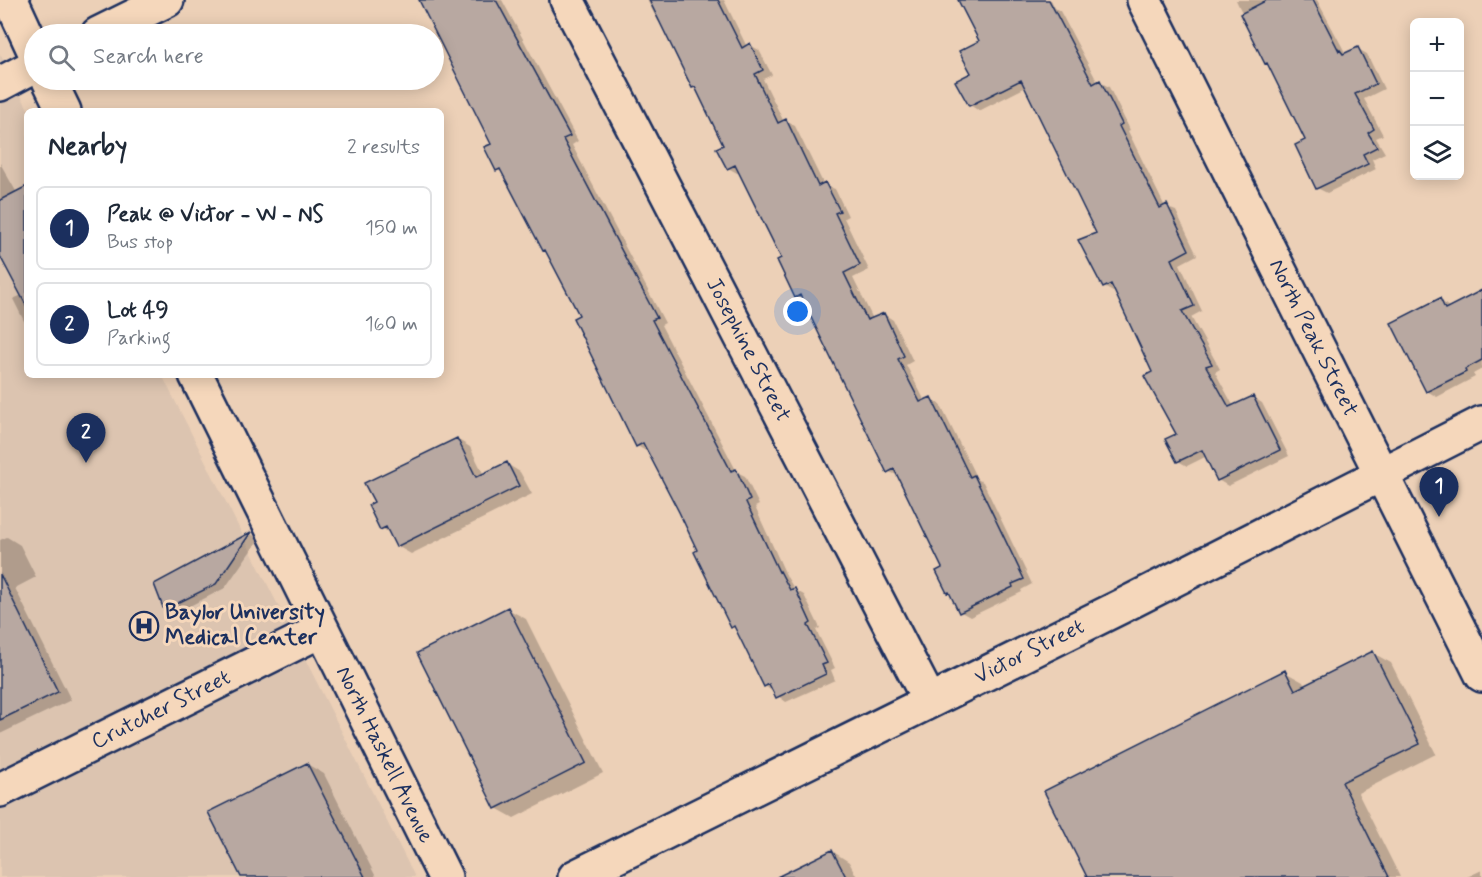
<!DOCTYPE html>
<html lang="en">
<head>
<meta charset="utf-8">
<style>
  body { margin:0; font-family:Mynerve,sans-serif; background:#f2f2f3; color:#1f2937 }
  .controls { position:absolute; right:18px; top:18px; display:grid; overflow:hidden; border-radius:9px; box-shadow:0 3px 15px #0003 }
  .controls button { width:54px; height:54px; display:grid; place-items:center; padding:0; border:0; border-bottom:2px solid #e0e1e3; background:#fff; color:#1f2937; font:30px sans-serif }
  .you { position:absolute; left:798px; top:312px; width:21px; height:21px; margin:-15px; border:4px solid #fff; border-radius:50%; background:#1a73e8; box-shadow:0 0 0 9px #1a73e833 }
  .badge { display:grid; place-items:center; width:39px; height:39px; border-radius:50%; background:#1b2f5e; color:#fff; font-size:20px; font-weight:700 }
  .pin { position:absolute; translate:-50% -50px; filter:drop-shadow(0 2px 3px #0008) }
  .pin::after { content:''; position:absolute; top:32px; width:21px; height:18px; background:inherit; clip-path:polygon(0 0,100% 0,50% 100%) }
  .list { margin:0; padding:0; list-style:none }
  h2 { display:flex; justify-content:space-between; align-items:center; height:78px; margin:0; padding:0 24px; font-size:26px }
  h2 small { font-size:20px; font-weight:400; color:#747a83 }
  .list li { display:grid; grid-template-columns:39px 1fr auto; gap:18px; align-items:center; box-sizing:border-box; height:84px; margin:0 12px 12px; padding:0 12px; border:2px solid #e0e1e3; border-radius:9px }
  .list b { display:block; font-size:22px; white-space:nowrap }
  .list p { margin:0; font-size:20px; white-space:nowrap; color:#747a83 }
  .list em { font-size:20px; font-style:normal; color:#747a83 }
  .icon { flex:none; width:33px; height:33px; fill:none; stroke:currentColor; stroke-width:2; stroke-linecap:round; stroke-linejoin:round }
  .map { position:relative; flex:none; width:1482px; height:877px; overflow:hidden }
  .search { position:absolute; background:#fff; box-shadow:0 3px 15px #0003; left:24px; top:24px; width:420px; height:66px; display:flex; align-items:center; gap:15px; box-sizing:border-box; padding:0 21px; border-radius:33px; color:#747a83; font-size:22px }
  .panel { position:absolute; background:#fff; box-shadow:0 3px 15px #0003; left:24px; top:108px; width:420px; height:270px; border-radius:9px }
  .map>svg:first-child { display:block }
  .built { fill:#dcc4b0 }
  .shadow { fill:#0003 }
  .building { fill:#b8a8a1; stroke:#1b2f5e; stroke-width:1.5 }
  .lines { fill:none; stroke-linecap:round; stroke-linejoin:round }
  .minor-casing { stroke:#1b2f5e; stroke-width:38 }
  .major-casing { stroke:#1b2f5e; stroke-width:38 }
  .minor { stroke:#f5d7bb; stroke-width:33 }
  .major { stroke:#f5d7bb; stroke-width:33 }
  .labels { text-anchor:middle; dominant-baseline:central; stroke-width:6; stroke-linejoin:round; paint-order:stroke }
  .street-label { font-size:22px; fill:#1b2f5e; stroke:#f5d7bb }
  .poi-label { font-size:22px; font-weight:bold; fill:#1b2f5e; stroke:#f5d7bb; text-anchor:start }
</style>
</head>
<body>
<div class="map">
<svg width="1482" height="877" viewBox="0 0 1482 877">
  <rect width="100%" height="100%" fill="#ecd0b7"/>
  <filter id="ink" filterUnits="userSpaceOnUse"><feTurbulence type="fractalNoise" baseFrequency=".0167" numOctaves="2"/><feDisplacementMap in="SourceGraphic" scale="12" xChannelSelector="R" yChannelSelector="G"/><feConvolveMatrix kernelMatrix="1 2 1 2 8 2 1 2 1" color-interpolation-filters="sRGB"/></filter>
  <g filter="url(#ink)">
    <!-- built -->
    <path class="built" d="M0,54L29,111H27V375H162L415,877H0Z"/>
    <!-- shadow -->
    <path class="shadow" d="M420,0H502L578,141L572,145L665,323L661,325L737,472L745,476L759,505L755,507L787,577L795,590L804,595L820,628L816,630L835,668L831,670L835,680L786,702L765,686L738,630L732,627L699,551L649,450L646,451L637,446L581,316L548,253L544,250L504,173L498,170L493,145Z
      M647,0H724L747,47L750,45L759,50L772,75L763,79L784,122L786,121L795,126L824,185L835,189L848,216L844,218L869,270L853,278L873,319L884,314L893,320L913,361L906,365L925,401L931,399L940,404L977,479L983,482L1032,584L1021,590L1022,592L970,617L961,612L944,569L900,476L889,472L805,302L796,297L783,258L740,172L737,173L728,168L725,145L698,90L693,87L662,24L658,21Z
      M960,0H1051L1055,8L1060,11L1098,83L1100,82L1109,87L1130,130L1128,131L1165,207L1176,211L1197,255L1180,264L1202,311L1191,317L1220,369L1215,372L1234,407L1253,397L1262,403L1289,456L1228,486L1218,480L1207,456L1187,466L1178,461V434L1154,372L1116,291L1113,292L1104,287L1098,234L1026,87L979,111L970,105L973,74L981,42Z
      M1236,0H1317L1346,54L1358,49L1367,54L1384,89L1364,99L1383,135L1376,138L1385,153L1372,159L1376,169L1327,193L1317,188L1307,141L1270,65L1266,63Z
      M0,163L17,193L27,187V327L13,299L22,295L0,252Z
      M1482,292V369L1473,374L1475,377L1437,397L1427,391L1393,324L1440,300L1450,308Z
      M457,439L470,447L484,475L507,464L520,472L532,494L411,554L397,546L392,534L381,528Z
      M251,534L259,539L225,588L174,614L165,609L156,585Z
      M7,537L20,545L36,577L15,588L71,700L0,734V540Z
      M508,609L526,619L603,773L514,818L496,808Z
      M1373,653L1391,663L1436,754L1358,793L1400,877H1089L1285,672L1303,682L1305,687Z
      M307,764L324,774L376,877H243Z
      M832,851L849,862L857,877H781Z
      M1482,870V877H1467Z"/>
    <!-- building -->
    <path class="building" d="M419,0H496L570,136L563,139L657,318L652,320L731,471L736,469L750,500L746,502L779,572L780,571L790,590L795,588L811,623L808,625L827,663L822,665L826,674L776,698L769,684L764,687L734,626L731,628L694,552L697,550L679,512L643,443L636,447L573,318L579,315L545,250L543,251L500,169L496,171L484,147L491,144Z
      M649,0H718L742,48L750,43L763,70L755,74L778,123L786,119L818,186L825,182L840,211L835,213L860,265L844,273L867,320L884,313L904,356L898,359L920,402L931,397L970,477L974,475L1024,579L1012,584L1013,587L959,613L949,592L947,593L936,571L942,568L894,469L887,473L800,295L795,298L777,260L781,258L735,165L727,169L716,148L723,145L695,87L692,88Z
      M958,0H1049L1093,84L1100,80L1122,124L1119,126L1160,208L1167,204L1189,250L1172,259L1194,306L1182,311L1212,364L1206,366L1229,407L1253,396L1280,450L1217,481L1202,450L1177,462L1165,439L1176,434L1144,376L1152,372L1111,284L1103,288L1078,240L1096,233L1021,80L969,106L955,81L971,73L959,51L979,41Z
      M1267,0H1313L1339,51L1340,50L1343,54L1358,47L1376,84L1355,94L1374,129L1368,133L1377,147L1363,154L1368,164L1316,189L1295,145L1305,140L1267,63L1265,64L1240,14Z
      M27,186V307L0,256V200Z
      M1482,290V360L1465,369L1466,372L1426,392L1391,323L1440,298L1445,309Z
      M457,438L476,477L507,462L519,486L396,547L386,527L380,530L368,505L374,502L364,483Z
      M251,532L216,584L164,610L154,584Z
      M0,574L58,692L0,720Z
      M508,607L586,763L495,809L417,653Z
      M1373,651L1420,744L1342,782L1389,877H1087L1044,791L1285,670L1295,690Z
      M307,763L365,877H241L208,812Z
      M832,850L846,877H777Z"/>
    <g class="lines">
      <!-- minor casing -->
      <g class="minor-casing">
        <g id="minor">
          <path id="s1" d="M567,0L929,700"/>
          <path d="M98,34L167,0"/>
          <path d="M0,84L34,66"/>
          <path id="s2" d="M0,790L322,630"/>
          <path id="s3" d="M575,877L1120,607L1482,423"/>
        </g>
      </g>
      <!-- major casing -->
      <g class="major-casing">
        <g id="major">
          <path d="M11,0L34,50"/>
          <path id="s4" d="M1144,0L1482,675"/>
          <path d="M49,80L64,111"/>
          <path id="s5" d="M196,375L445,877"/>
        </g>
      </g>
      <!-- minor -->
      <use href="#minor" class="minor"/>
      <!-- major -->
      <use href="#major" class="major"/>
    </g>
  </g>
  <!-- icons -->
  <defs>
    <g id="hospital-ring" transform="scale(1.5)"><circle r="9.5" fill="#f5d7bb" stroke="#1b2f5e" stroke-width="1.5"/><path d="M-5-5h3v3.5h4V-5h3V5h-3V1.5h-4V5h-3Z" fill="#1b2f5e"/></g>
  </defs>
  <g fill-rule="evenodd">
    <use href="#hospital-ring" x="144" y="626"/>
  </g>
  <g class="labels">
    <!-- street labels -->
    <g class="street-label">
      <text stroke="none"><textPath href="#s4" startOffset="378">North Peak Street</textPath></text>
      <text stroke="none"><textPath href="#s1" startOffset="394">Josephine Street</textPath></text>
      <text stroke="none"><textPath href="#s3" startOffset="507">Victor Street</textPath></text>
      <text stroke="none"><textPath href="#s2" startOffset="180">Crutcher Street</textPath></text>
      <text stroke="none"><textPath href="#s5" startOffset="424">North Haskell Avenue</textPath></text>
    </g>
    <!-- poi labels -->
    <g class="poi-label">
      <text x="165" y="613">Baylor University<tspan x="165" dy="25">Medical Center</tspan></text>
    </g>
  </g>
</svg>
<div class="controls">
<button>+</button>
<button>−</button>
<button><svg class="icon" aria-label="layers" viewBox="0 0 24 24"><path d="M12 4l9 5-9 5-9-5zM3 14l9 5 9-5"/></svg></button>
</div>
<div class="you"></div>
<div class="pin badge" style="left:1439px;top:517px">1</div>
<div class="pin badge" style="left:86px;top:463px">2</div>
<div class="search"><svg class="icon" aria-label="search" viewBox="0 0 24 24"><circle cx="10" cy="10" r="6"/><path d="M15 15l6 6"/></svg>Search here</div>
<section class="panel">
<h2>Nearby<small>2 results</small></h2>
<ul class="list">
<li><span class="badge">1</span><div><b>Peak @ Victor - W - NS</b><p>Bus stop</p></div><em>150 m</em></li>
<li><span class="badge">2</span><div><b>Lot 49</b><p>Parking</p></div><em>160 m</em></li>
</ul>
</section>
</div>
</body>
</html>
